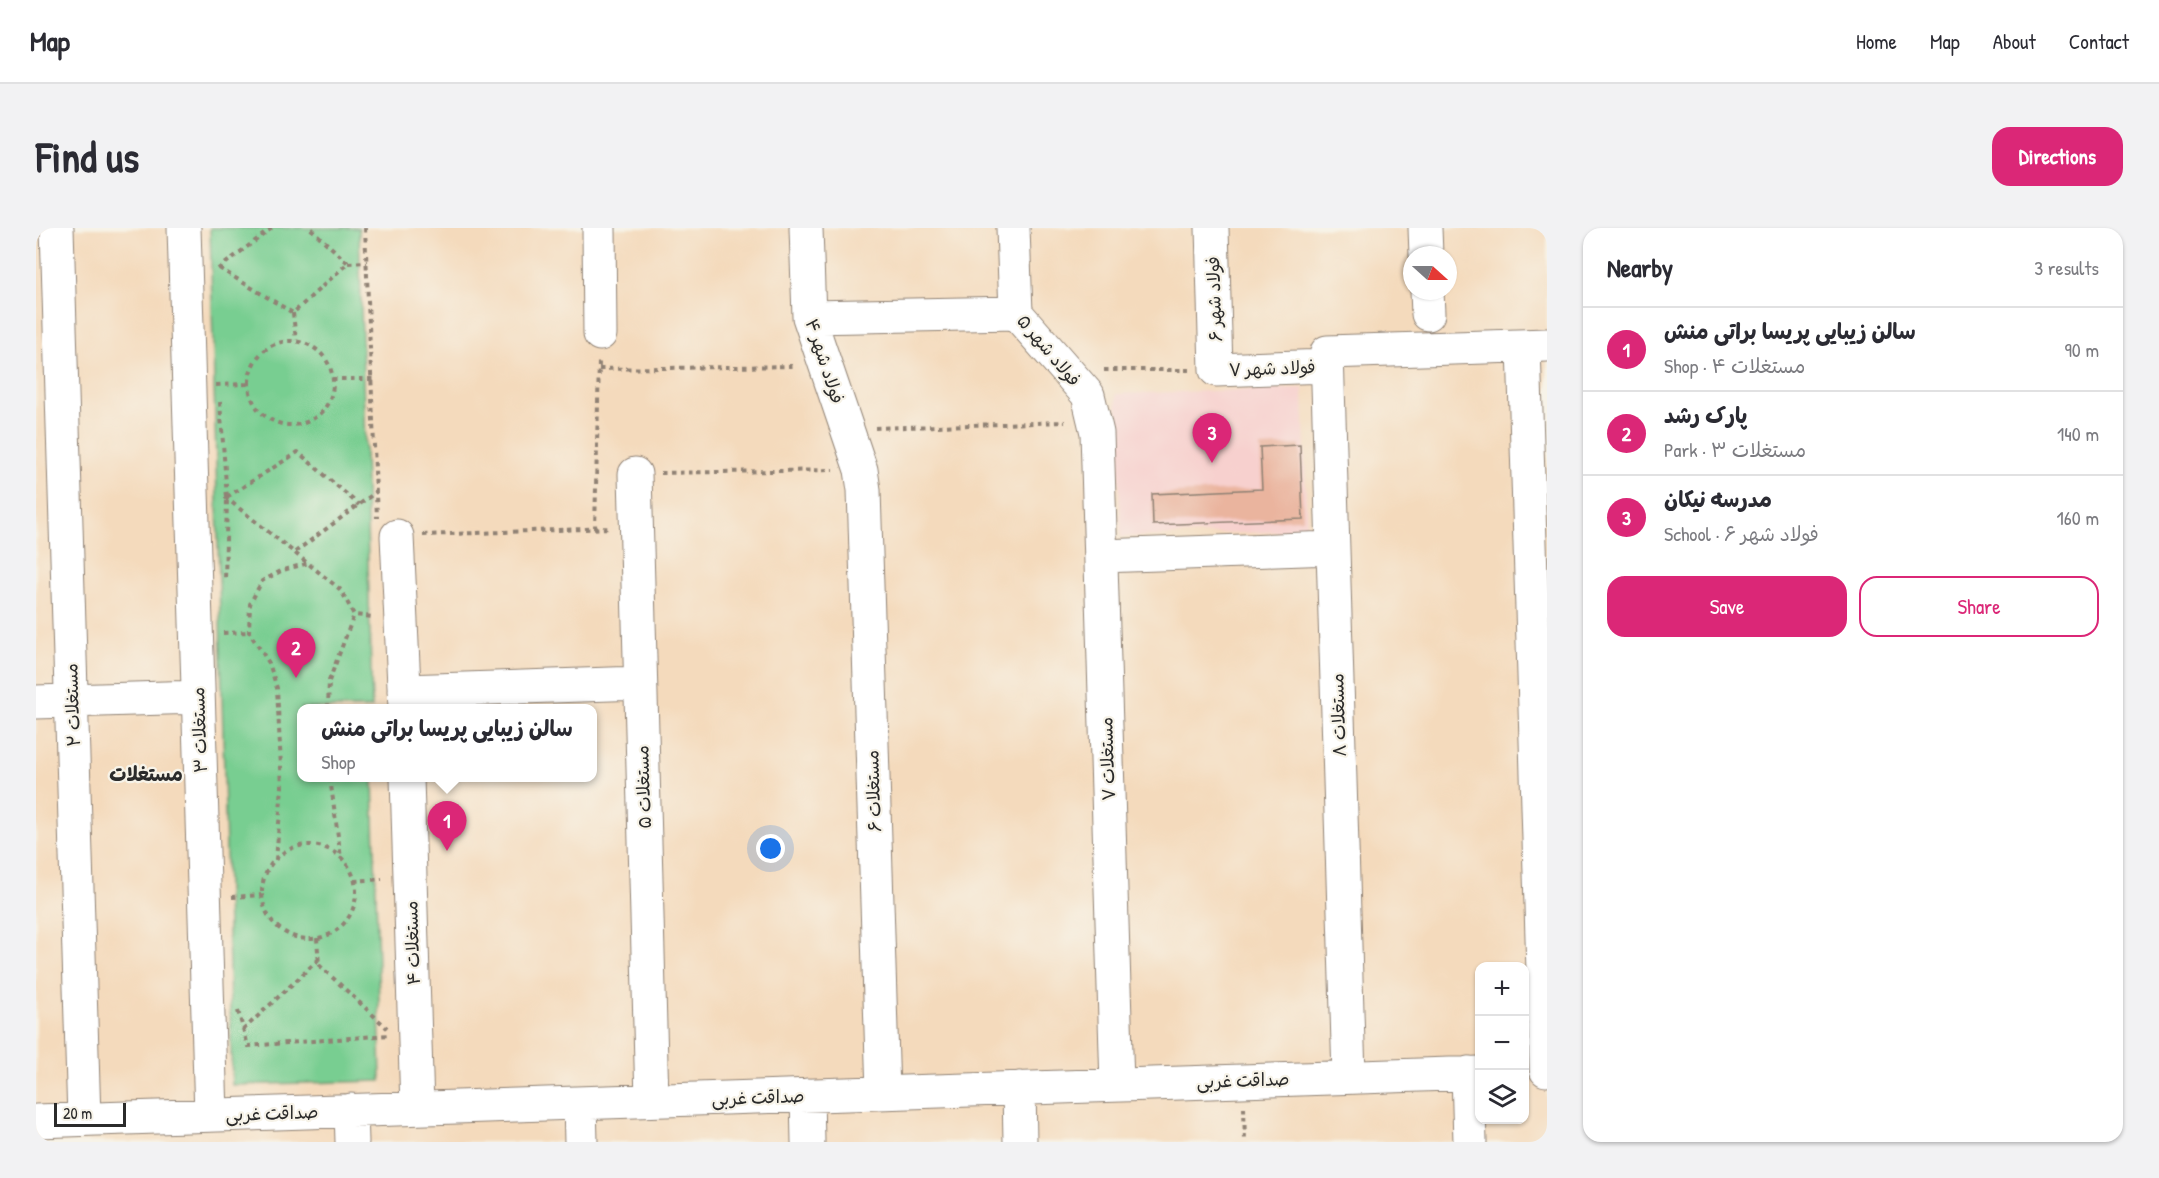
<!DOCTYPE html>
<html lang="en">
<head>
<meta charset="utf-8">
<style>
  body { margin:0; font-family:"Patrick Hand","Playpen Sans Arabic",sans-serif; background:#f2f2f3; color:#2b2b33 }
  .controls { position:absolute; right:18px; bottom:18px; display:grid; overflow:hidden; border-radius:12px; box-shadow:0 2px 4px #0004 }
  .controls button { width:54px; height:54px; display:grid; place-items:center; padding:0; border:0; border-bottom:2px solid #e1e1e2; background:#fff; color:#2b2b33; font:30px sans-serif }
  .compass { position:absolute; left:1367px; top:18px; width:54px; height:54px; border-radius:50%; background:#fff; box-shadow:0 2px 4px #0004; rotate:111deg }
  .scale { position:absolute; left:18px; bottom:15px; width:72px; box-sizing:border-box; padding-left:6px; border:3px solid #2b2b2b; border-top:0; font-size:16px; line-height:21px; white-space:nowrap; color:#2b2b2b; -webkit-text-stroke:4px #f7f3e8; paint-order:stroke }
  .you { position:absolute; left:735px; top:621px; width:21px; height:21px; margin:-15px; border:4px solid #fff; border-radius:50%; background:#1a73e8; box-shadow:0 0 0 9px #1a73e833 }
  .badge { display:grid; place-items:center; width:39px; height:39px; border-radius:50%; background:#db2777; color:#fff; font-size:20px; font-weight:700 }
  .pin { position:absolute; translate:-50% -50px; filter:drop-shadow(0 2px 3px #0008) }
  .pin::after { content:''; position:absolute; top:32px; width:21px; height:18px; background:inherit; clip-path:polygon(0 0,100% 0,50% 100%) }
  .popup { position:absolute; left:261px; top:476px; width:300px; height:78px; box-sizing:border-box; display:grid; place-content:center; border-radius:12px; background:#fff; filter:drop-shadow(0 2px 4px #0005); font-size:20px; white-space:nowrap; color:#7c7c81 }
  .popup b { font-size:22px; color:#2b2b33 }
  .popup::after { content:''; position:absolute; left:50%; top:100%; margin-left:-12px; border:12px solid transparent; border-top-color:#fff }
  .list { margin:0; padding:0; list-style:none }
  h2 { display:flex; justify-content:space-between; align-items:center; height:78px; margin:0; padding:0 24px; font-size:26px }
  h2 small { font-size:20px; font-weight:400; color:#7c7c81 }
  .list li { display:grid; grid-template-columns:39px 1fr auto; gap:18px; align-items:center; box-sizing:border-box; height:84px; padding:0 24px; border-top:2px solid #e1e1e2 }
  .list b { display:block; font-size:22px; white-space:nowrap }
  .list p { margin:0; font-size:20px; white-space:nowrap; color:#7c7c81 }
  .list em { font-size:20px; font-style:normal; color:#7c7c81 }
  .actions { display:flex; gap:12px; padding:18px 24px }
  .actions a { flex:1; padding:14px 0; border:2px solid #db2777; border-radius:18px; text-align:center; font-size:21px; color:#db2777 }
  .actions .main { background:#db2777; color:#fff }
  .icon { flex:none; width:33px; height:33px; fill:none; stroke:currentColor; stroke-width:2; stroke-linecap:round; stroke-linejoin:round }
  .map { position:relative; flex:none; width:1511px; height:914px; overflow:hidden; border-radius:18px }
  header { display:flex; align-items:center; gap:36px; box-sizing:border-box; height:84px; padding:0 30px; background:#fff; border-bottom:2px solid #e1e1e2 }
  header strong { font-size:28px }
  nav { display:flex; gap:33px; margin-inline-start:auto; font-size:21px }
  .intro { display:flex; align-items:center; justify-content:space-between; box-sizing:border-box; height:144px; padding:0 36px }
  h1 { margin:0; font-size:42px }
  .button { padding:15px 27px; border-radius:18px; background:#db2777; color:#fff; font-size:21px; font-weight:700 }
  main { display:flex; gap:36px; padding:0 36px }
  aside { flex:1; background:#fff; border-radius:18px; box-shadow:0 2px 4px #0004 }
  .map>svg:first-child { display:block }
  .built { fill:#f7d0ce }
  .green { fill:#78ce91; stroke:#527c5e; stroke-width:1.5 }
  .building { fill:#eab49e }
  .lines { fill:none; stroke-linecap:round; stroke-linejoin:round }
  .minor-casing { stroke:#908274; stroke-width:35 }
  .path { stroke:#908274; stroke-width:4; stroke-dasharray:4.5 4.5; stroke-linecap:butt }
  .minor { stroke:#fff; stroke-width:33 }
  .labels { text-anchor:middle; dominant-baseline:central; stroke-width:4.5; stroke-linejoin:round; paint-order:stroke }
  .street-label { font-size:18px; fill:#2b2b2b; stroke:#f7f3e8 }
  .neighbourhood-label { font-size:20px; font-weight:bold; fill:#2b2b2b; stroke:#f7f3e8 }
</style>
</head>
<body>
<header>
<strong>Map</strong>
<nav><a>Home</a><a>Map</a><a>About</a><a>Contact</a></nav>
</header>
<div class="intro"><h1>Find us</h1><a class="button">Directions</a></div>
<main>
<div class="map">
<svg width="1511" height="914" viewBox="0 0 1511 914">
  <rect width="100%" height="100%" fill="#f7f3e8"/>
  <filter id="ink" filterUnits="userSpaceOnUse"><feTurbulence type="fractalNoise" baseFrequency=".0167" numOctaves="2"/><feDisplacementMap in="SourceGraphic" scale="12" xChannelSelector="R" yChannelSelector="G"/><feConvolveMatrix kernelMatrix="1 2 1 2 8 2 1 2 1" color-interpolation-filters="sRGB"/></filter>
  <filter id="wash" filterUnits="userSpaceOnUse"><feTurbulence type="fractalNoise" baseFrequency=".008" numOctaves="4" result="noise"/><feDisplacementMap in="SourceGraphic" scale="24" xChannelSelector="R" yChannelSelector="G"/><feGaussianBlur stdDeviation="1.35" result="paint"/><feColorMatrix in="noise" values="0 0 0 0 0 0 0 0 0 0 0 0 0 0 0 0 0 1.4 0 .05"/><feComposite in="paint" operator="in"/></filter>
  <g filter="url(#wash)">
    <rect width="100%" height="100%" fill="#f4dabc"/>
    <!-- built -->
    <path class="built" d="M1267,160L1271,303L1085,309L1080,166Z"/>
    <!-- green -->
    <path class="green" d="M174,0H323L336,480H266V550H337L345,853L196,857Z"/>
    <g id="blocks">
      <!-- building -->
      <path class="building" d="M1264,217L1267,291L1117,297L1116,266L1226,261L1224,219Z"/>
    </g>
  </g>
  <g filter="url(#ink)">
    <use href="#blocks" fill-opacity="0" stroke="#908274" stroke-width="1.5"/>
    <g class="lines">
      <!-- minor casing -->
      <g class="minor-casing">
        <path id="minor" d="M21,0L48,891
          M148,0L175,887
          M563,0L564,106
          M770,0L773,89L825,242L828,262L847,865
          M977,0L980,85L1052,167L1061,205L1081,857
          M1176,0L1180,142L1291,138
          M1389,0L1390,27
          M1391,63L1392,86
          M773,89L980,85
          M1488,118L1510,842
          M599,246L616,872
          M361,308L369,480
          M1065,328L1296,320
          M368,463L604,455
          M0,474L162,469
          M371,550L381,880
          M1432,845L1434,914
          M1313,849L1291,124L1511,117
          M983,860L984,914
          M771,867L772,914
          M544,875L545,914
          M315,882L316,914
          M0,893L1444,845"/>
      </g>
      <!-- path -->
      <path class="path" d="M329,0L341,290
        M312,35L331,34
        M183,40L257,85L312,35L274,0
        M182,41L236,0
        M257,85L260,112
        M213 155a42 42 0 1 1 84 0a42 42 0 1 1-84 0Z
        M563,141L760,138
        M1068,142H1153
        M296,151H337
        M180,157L212,156
        M184,174L191,270L189,353
        M839,200L1029,194
        M625,245L797,242
        M189,269L305,362L318,387L337,389
        M191,269L262,224L323,277
        M559,301L563,133
        M387,307L575,300
        M259,324L340,264
        M187,405L213,404
        M292,480L293,453L318,387
        M294,550L305,630
        M226 664a47 47 0 1 1 94 0a47 47 0 1 1-94 0Z
        M240,632L246,559L241,460L233,435L213,404L214,376L226,353L247,342L273,335
        M318,653L346,651
        M196,669L225,667
        M281,710L283,737L351,800
        M202,783L212,818L353,807
        M207,802L283,731
        M1208,879L1209,914"/>
      <!-- minor -->
      <use href="#minor" class="minor"/>
    </g>
  </g>
  <g class="labels">
    <!-- street labels -->
    <g class="street-label">
      <text transform="translate(1178 71) rotate(-92)">فولاد شهر ۶</text>
      <text transform="translate(1013 122) rotate(50)">فولاد شهر ۵</text>
      <text transform="translate(789 133) rotate(72)">فولاد شهر ۴</text>
      <text transform="translate(1236 140) rotate(-2)">فولاد شهر ۷</text>
      <text transform="translate(36 477) rotate(-92)">مستغلات ۲</text>
      <text transform="translate(1302 487) rotate(-92)">مستغلات ۸</text>
      <text transform="translate(163 502) rotate(-92)">مستغلات ۳</text>
      <text transform="translate(1071 531) rotate(-92)">مستغلات ۷</text>
      <text transform="translate(607 559) rotate(-92)">مستغلات ۵</text>
      <text transform="translate(837 563) rotate(-92)">مستغلات ۶</text>
      <text transform="translate(376 715) rotate(-92)">مستغلات ۴</text>
      <text transform="translate(1207 852) rotate(-2)">صداقت غربی</text>
      <text transform="translate(722 869) rotate(-2)">صداقت غربی</text>
      <text transform="translate(236 885) rotate(-2)">صداقت غربی</text>
    </g>
    <!-- neighbourhood labels -->
    <g class="neighbourhood-label">
      <text x="110" y="545">مستغلات</text>
    </g>
  </g>
</svg>
<div class="controls">
<button>+</button>
<button>−</button>
<button><svg class="icon" aria-label="layers" viewBox="0 0 24 24"><path d="M12 4l9 5-9 5-9-5zM3 14l9 5 9-5"/></svg></button>
</div>
<svg class="compass" viewBox="-18 -18 36 36"><path d="M0-13l5 13h-10z" fill="#e53935"/><path d="M0 13l5-13h-10z" fill="#7c7c81"/></svg>
<div class="scale">20 m</div>
<div class="you"></div>
<div class="pin badge" style="left:411px;top:623px">1</div>
<div class="popup"><b>سالن زیبایی پریسا براتی منش</b>Shop</div>
<div class="pin badge" style="left:260px;top:450px">2</div>
<div class="pin badge" style="left:1176px;top:235px">3</div>
</div>
<aside>
<h2>Nearby<small>3 results</small></h2>
<ul class="list">
<li><span class="badge">1</span><div><b>سالن زیبایی پریسا براتی منش</b><p>Shop · مستغلات ۴</p></div><em>90 m</em></li>
<li><span class="badge">2</span><div><b>پارک رشد</b><p>Park · مستغلات ۳</p></div><em>140 m</em></li>
<li><span class="badge">3</span><div><b>مدرسه نیکان</b><p>School · فولاد شهر ۶</p></div><em>160 m</em></li>
</ul>
<div class="actions"><a class="main">Save</a><a>Share</a></div>
</aside>
</main>
</body>
</html>
